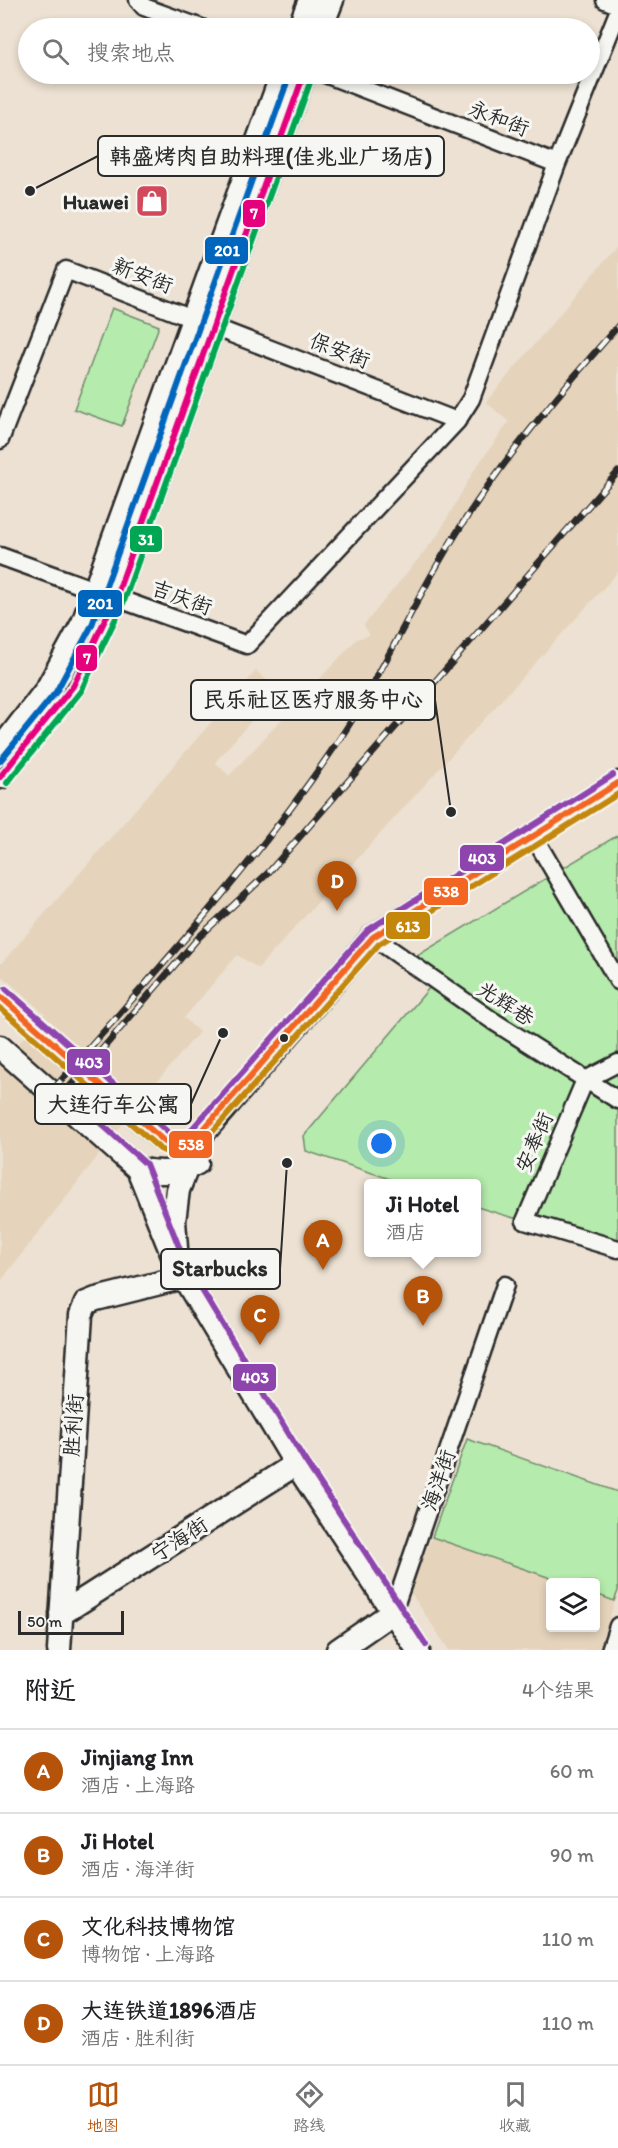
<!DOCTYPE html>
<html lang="zh">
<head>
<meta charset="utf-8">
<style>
  body { margin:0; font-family:Itim,"LXGW WenKai TC",sans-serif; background:#f2f2f2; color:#202124 }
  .controls { position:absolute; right:18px; bottom:18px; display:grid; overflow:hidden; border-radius:6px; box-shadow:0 3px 9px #0003 }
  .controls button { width:54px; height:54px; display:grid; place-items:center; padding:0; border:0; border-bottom:2px solid #e0e0e0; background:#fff; color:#202124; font:30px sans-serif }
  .scale { position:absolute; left:18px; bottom:15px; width:106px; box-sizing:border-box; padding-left:6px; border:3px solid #2b2b2b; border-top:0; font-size:16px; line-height:21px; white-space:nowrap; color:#2b2b2b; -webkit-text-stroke:4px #f6f6f2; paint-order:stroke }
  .you { position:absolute; left:382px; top:1144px; width:21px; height:21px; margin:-15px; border:4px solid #fff; border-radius:50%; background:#1a73e8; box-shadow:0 0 0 9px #1a73e833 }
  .badge { display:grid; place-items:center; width:39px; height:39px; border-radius:50%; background:#b45309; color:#fff; font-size:20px; font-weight:700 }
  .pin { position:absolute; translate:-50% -50px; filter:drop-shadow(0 2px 3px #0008) }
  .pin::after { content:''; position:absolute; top:32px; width:21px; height:18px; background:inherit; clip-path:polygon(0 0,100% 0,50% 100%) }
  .popup { position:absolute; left:364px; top:1179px; width:117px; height:78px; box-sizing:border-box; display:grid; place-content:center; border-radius:6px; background:#fff; filter:drop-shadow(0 2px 4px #0005); font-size:20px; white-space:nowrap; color:#757577 }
  .popup b { font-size:22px; color:#202124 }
  .popup::after { content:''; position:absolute; left:50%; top:100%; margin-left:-12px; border:12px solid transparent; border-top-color:#fff }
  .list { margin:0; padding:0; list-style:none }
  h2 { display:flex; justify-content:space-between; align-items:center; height:78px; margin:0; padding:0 24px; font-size:26px }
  h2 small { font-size:20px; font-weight:400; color:#757577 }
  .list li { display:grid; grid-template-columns:39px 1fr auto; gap:18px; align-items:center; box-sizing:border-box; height:84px; padding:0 24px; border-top:2px solid #e0e0e0 }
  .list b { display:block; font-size:22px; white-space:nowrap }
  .list p { margin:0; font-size:20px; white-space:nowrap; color:#757577 }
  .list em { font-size:20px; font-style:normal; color:#757577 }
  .icon { flex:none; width:33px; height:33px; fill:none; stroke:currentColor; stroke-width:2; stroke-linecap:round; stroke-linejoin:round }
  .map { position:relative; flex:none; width:618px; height:1650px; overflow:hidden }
  .search { position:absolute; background:#fff; box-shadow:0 3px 9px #0003; left:18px; right:18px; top:18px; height:66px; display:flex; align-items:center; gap:15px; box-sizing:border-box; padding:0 21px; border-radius:33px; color:#757577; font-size:22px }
  .sheet { height:414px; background:#fff }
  nav { display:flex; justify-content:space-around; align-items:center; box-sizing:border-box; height:84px; border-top:2px solid #e0e0e0; background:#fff; font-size:16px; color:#757577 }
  nav a { display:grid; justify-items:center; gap:3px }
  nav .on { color:#b45309 }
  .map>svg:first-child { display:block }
  .built { fill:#e5d3bb; fill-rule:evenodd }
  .green { fill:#b5ebac; stroke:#708b6c; stroke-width:1.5 }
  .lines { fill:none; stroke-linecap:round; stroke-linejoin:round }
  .street-casing { stroke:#2b2b2b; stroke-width:21 }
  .secondary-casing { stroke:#2b2b2b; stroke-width:27 }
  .street { stroke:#f6f6f2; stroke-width:16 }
  .secondary { stroke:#f6f6f2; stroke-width:22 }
  .tram { stroke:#2b2b2b; stroke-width:1.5 }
  .rail-casing { stroke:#2b2b2b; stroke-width:7 }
  .rail { stroke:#f6f6f2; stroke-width:4.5; stroke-dasharray:14; stroke-linecap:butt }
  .secondary-bridge-casing { stroke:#2b2b2b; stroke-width:27; stroke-linecap:butt }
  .secondary-bridge { stroke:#f6f6f2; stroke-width:22 }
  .bus-1-casing { stroke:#f6f6f2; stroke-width:10 }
  .bus-2-casing { stroke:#f6f6f2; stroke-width:10 }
  .bus-3-casing { stroke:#f6f6f2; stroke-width:10 }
  .bus-4-casing { stroke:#f6f6f2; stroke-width:10 }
  .bus-5-casing { stroke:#f6f6f2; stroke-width:10 }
  .bus-1 { stroke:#f26522; stroke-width:6 }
  .bus-2 { stroke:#c4870b; stroke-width:6 }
  .bus-3 { stroke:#e5007d; stroke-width:6 }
  .bus-4 { stroke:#00a651; stroke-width:6 }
  .bus-5 { stroke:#8e44ad; stroke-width:6 }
  .tram-1-casing { stroke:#f6f6f2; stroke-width:10 }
  .tram-1 { stroke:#0065bd; stroke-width:6 }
  .bus-dot { fill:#2b2b2b; stroke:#f6f6f2; stroke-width:2 }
  .labels { text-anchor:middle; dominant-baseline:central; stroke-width:6; stroke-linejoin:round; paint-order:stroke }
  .street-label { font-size:21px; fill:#2b2b2b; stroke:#f6f6f2 }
  .poi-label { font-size:21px; font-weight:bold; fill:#2b2b2b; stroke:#f6f6f2; text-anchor:end }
  .leader { fill:none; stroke:#2b2b2b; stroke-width:2 }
  .callout-dot { fill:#2b2b2b; stroke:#f6f6f2; stroke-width:2 }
  .callout { fill:#f6f6f2; stroke:#2b2b2b; stroke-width:2 }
  .callout-label { font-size:22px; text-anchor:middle; font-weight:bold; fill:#2b2b2b }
  .line-badge { stroke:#f6f6f2; stroke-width:2 }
  .badge-label { font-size:16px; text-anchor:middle; font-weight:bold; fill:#fff }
</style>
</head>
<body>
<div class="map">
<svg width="618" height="1650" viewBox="0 0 618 1650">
  <rect width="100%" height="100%" fill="#ece1d2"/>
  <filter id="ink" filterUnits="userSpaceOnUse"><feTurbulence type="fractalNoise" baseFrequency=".0167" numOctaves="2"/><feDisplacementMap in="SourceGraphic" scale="12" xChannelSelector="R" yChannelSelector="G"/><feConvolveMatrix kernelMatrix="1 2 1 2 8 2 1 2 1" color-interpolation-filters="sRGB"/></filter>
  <g filter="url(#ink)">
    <!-- built -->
    <path class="built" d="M618,245V572L258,968L237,955L184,1018L199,1032L142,1099L0,1282V1064L45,1014L0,974V965L256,671L278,690L215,762L229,776L357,639L370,635L364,625L438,535L473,472L509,422L486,402Z
      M467,1439L618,1492V1591L599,1650H449L409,1590L432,1537ZM550,1582H596V1628H550Z"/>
    <!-- green -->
    <path class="green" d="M112,308L159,326L122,426L74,409Z
      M618,835V1249L477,1207V1184L402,1183L306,1151L304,1136L435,981L439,973L415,957Z
      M467,1439L618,1492V1591L614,1601L596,1594V1582H562L432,1537Z"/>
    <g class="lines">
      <!-- street casing -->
      <g class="street-casing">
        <path id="street" d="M138,0L144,7L202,28
          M605,0L618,5
          M325,74L557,164
          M0,440L66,270L457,421
          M0,556L247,645L457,421L471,399L557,164L618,12
          M534,837L618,981
          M373,937L493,1021L618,1100
          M618,1063L585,1080L525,1221L618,1249
          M393,1612L505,1285
          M610,1650L618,1626"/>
      </g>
      <!-- secondary casing -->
      <g class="secondary-casing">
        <path id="secondary" d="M299,28L310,0
          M321,28L332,0
          M0,750L47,689L83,623L282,74
          M0,777L73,686L116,597L304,74
          M0,1047L138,1169L177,1266L296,1464L418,1650
          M138,1169C159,1174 179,1174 197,1163
          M176,1248L174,1221L178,1190L198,1139L373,937L618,783
          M61,1614L296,1464
          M59,1650L81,1315L86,1303L96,1299L184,1277
          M338,1650L393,1612"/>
      </g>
      <!-- street -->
      <use href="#street" class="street"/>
      <!-- secondary -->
      <use href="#secondary" class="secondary"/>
      <!-- tram -->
      <path class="tram" d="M0,769L51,708L71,679L104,608"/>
      <!-- rail casing -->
      <g class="rail-casing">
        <path id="rail" d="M52,1091C152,975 258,863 343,734C383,673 412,605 451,542C498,465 558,394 618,326
          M60,1098L199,937L268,873L618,472"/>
      </g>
      <!-- rail -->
      <use href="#rail" class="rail"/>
      <!-- secondary-bridge casing -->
      <g class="secondary-bridge-casing">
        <path id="secondary-bridge" d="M0,996L165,1142"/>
      </g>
      <!-- secondary-bridge -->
      <use href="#secondary-bridge" class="secondary-bridge"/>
      <!-- bus-1 casing -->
      <g class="bus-1-casing">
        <path id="bus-1" d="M0,996L165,1142L179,1148L188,1147L373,937L618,783"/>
      </g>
      <!-- bus-2 casing -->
      <g class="bus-2-casing">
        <path id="bus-2" d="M0,1008L160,1149L177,1157L191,1156L379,944L618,794"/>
      </g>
      <!-- bus-3 casing -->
      <g class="bus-3-casing">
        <path id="bus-3" d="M0,777L73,686L116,597L304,74"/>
      </g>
      <!-- bus-4 casing -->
      <g class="bus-4-casing">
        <path id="bus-4" d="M7,783L81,691L124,601L312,77"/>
      </g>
      <!-- bus-5 casing -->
      <g class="bus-5-casing">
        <path id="bus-5" d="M6,989L170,1134L184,1138L368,930L613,775
          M88,1112L146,1164L185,1262L304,1459L426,1645"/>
      </g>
      <!-- bus-1 -->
      <use href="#bus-1" class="bus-1"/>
      <!-- bus-2 -->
      <use href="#bus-2" class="bus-2"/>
      <!-- bus-3 -->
      <use href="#bus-3" class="bus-3"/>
      <!-- bus-4 -->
      <use href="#bus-4" class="bus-4"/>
      <!-- bus-5 -->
      <use href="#bus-5" class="bus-5"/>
      <!-- tram-1 casing -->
      <g class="tram-1-casing">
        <path id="tram-1" d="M0,761L56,692L92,625L290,74"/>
      </g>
      <!-- tram-1 -->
      <use href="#tram-1" class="tram-1"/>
    </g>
  </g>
  <!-- icons -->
  <defs>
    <g id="shop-square" transform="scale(1.725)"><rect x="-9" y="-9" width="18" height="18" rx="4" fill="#d1495b" stroke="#f6f6f2"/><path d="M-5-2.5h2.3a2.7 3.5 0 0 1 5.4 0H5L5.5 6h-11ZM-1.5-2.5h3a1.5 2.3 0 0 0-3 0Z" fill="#fff"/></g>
  </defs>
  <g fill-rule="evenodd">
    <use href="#shop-square" x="152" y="201"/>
  </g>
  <!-- markers -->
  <circle class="bus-dot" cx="284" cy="1038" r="5"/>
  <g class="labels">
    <!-- street labels -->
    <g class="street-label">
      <text transform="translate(499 118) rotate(21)">永和街</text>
      <text transform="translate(143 275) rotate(21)">新安街</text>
      <text transform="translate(340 350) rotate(21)">保安街</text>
      <text transform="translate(182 597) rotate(20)">吉庆街</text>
      <text transform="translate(506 1003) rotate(33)">光辉巷</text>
      <text transform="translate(534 1142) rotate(-67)">安奉街</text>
      <text transform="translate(73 1425) rotate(-86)">胜利街</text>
      <text transform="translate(438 1480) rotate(-71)">海洋街</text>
      <text transform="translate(179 1539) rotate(-33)">宁海街</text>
    </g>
    <!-- poi labels -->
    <g class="poi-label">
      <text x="129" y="201">Huawei</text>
    </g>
  </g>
  <!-- callouts -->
  <path class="leader" d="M30 191L98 156M451 812L435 700M223 1033L191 1104M287 1163L280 1269"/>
  <g class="callout-dot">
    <circle cx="30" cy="191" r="6"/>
    <circle cx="451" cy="812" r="6"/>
    <circle cx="223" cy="1033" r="6"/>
    <circle cx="287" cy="1163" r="6"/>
  </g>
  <g class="callout">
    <rect x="98" y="136" width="346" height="40" rx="6"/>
    <rect x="191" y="680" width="244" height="40" rx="6"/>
    <rect x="35" y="1084" width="156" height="40" rx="6"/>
    <rect x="161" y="1249" width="119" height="40" rx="6"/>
  </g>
  <g class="callout-label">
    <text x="271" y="164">韩盛烤肉自助料理(佳兆业广场店)</text>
    <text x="313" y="707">民乐社区医疗服务中心</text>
    <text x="113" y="1112">大连行车公寓</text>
    <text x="220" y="1276">Starbucks</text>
  </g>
  <g class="line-badge">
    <rect x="242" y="199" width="24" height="29" rx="6" fill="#e5007d"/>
    <rect x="204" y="236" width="45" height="29" rx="6" fill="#0065bd"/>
    <rect x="129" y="525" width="34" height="28" rx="6" fill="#00a651"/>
    <rect x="77" y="589" width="46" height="29" rx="6" fill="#0065bd"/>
    <rect x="75" y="644" width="23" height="28" rx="6" fill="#e5007d"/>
    <rect x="459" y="844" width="46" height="28" rx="6" fill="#8e44ad"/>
    <rect x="423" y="877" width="46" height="29" rx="6" fill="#f26522"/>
    <rect x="385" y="911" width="46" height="29" rx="6" fill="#c4870b"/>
    <rect x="66" y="1048" width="45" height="28" rx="6" fill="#8e44ad"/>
    <rect x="168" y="1130" width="45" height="29" rx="6" fill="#f26522"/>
    <rect x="232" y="1363" width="45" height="29" rx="6" fill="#8e44ad"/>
  </g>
  <g class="badge-label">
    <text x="254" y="219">7</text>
    <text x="227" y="256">201</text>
    <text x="146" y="545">31</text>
    <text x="100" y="609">201</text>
    <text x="87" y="664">7</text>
    <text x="482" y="864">403</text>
    <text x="446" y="897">538</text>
    <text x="408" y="932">613</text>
    <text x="89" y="1068">403</text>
    <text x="191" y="1150">538</text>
    <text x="255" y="1383">403</text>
  </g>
</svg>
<div class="controls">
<button><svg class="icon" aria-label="layers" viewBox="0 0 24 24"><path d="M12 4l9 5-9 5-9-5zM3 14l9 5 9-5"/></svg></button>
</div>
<div class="scale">50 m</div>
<div class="you"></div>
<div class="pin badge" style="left:323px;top:1270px">A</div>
<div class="pin badge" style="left:423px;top:1326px">B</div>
<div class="popup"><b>Ji Hotel</b>酒店</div>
<div class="pin badge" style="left:260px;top:1345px">C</div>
<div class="pin badge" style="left:337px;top:911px">D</div>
<div class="search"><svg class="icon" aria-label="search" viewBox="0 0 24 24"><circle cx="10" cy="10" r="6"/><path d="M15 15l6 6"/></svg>搜索地点</div>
</div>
<section class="sheet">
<h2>附近<small>4个结果</small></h2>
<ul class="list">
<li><span class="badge">A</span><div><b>Jinjiang Inn</b><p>酒店 · 上海路</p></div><em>60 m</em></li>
<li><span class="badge">B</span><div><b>Ji Hotel</b><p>酒店 · 海洋街</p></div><em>90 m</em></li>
<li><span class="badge">C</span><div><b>文化科技博物馆</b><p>博物馆 · 上海路</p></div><em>110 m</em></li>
<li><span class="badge">D</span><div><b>大连铁道1896酒店</b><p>酒店 · 胜利街</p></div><em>110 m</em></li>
</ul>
</section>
<nav>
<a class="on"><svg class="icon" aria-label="map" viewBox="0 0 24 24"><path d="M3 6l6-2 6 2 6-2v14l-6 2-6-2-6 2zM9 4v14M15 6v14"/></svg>地图</a>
<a><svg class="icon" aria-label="directions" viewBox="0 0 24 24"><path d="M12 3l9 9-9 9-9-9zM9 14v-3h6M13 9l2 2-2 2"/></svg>路线</a>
<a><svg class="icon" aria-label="saved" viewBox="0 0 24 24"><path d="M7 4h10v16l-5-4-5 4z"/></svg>收藏</a>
</nav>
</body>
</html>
